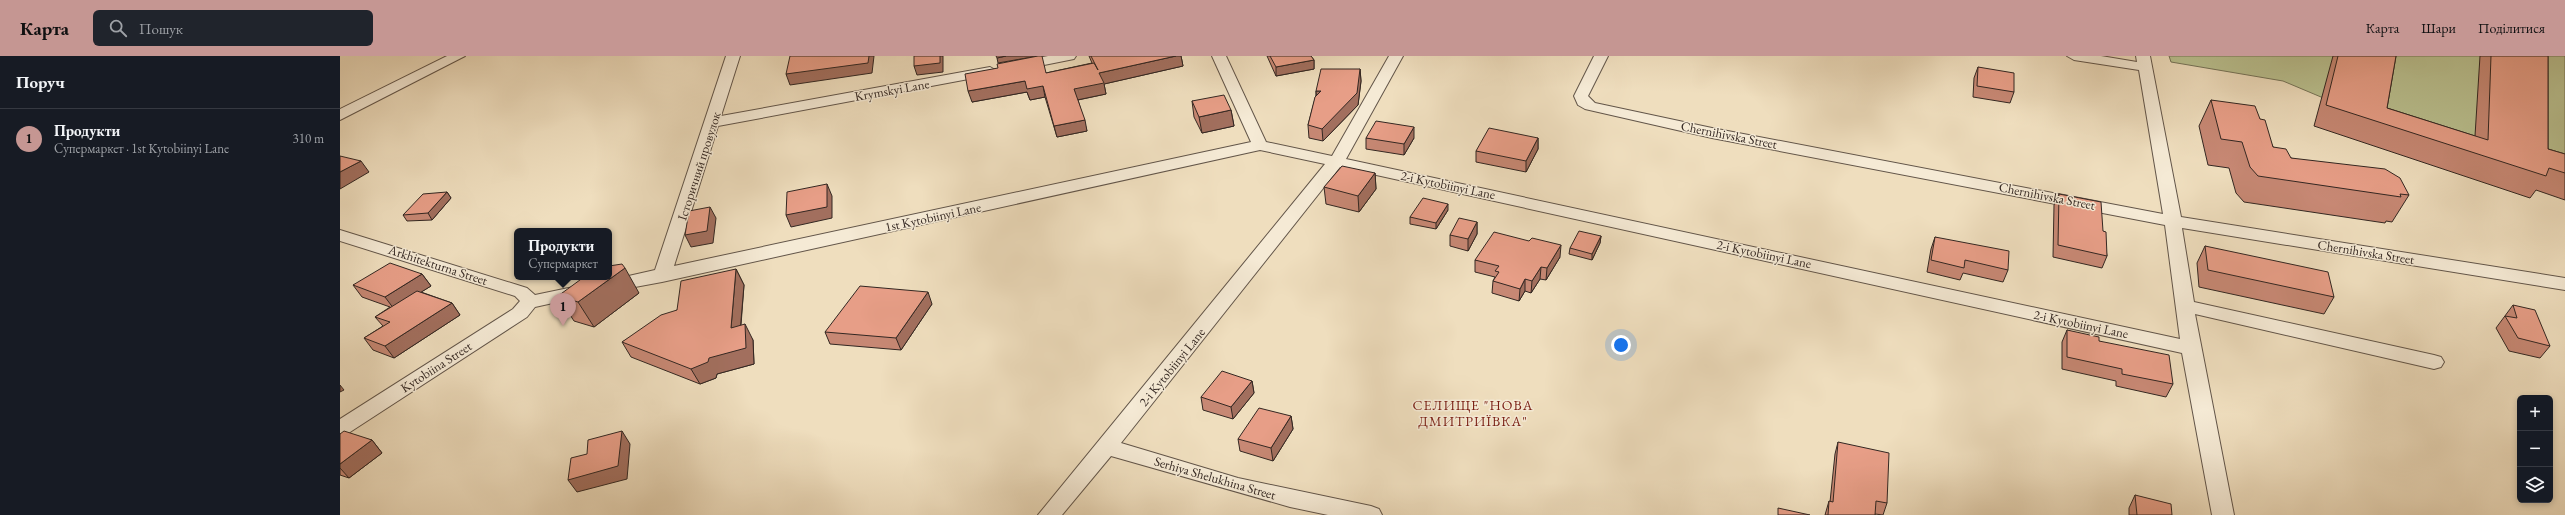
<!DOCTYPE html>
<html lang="uk">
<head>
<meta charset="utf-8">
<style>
  body { margin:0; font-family:"EB Garamond",serif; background:#20242c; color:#f1f3f6 }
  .controls { position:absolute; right:12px; bottom:12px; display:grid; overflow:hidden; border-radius:6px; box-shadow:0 2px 6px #0003 }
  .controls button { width:36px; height:36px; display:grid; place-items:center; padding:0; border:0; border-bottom:1px solid #363941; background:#171b24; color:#f1f3f6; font:20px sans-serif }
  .you { position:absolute; left:1281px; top:289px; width:14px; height:14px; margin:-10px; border:3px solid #fff; border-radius:50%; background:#1a73e8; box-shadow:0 0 0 6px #1a73e833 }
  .badge { display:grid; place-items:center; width:26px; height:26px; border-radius:50%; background:#c59692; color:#111; font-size:13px; font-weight:700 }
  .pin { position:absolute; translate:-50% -33px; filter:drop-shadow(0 1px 2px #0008) }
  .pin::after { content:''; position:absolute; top:21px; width:14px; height:12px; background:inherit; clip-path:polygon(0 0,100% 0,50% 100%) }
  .popup { position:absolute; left:174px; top:172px; width:98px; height:52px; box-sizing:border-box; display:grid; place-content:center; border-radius:6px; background:#171b24; filter:drop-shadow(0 1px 3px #0005); font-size:13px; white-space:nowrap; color:#9ea1a6 }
  .popup b { font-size:15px; color:#f1f3f6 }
  .popup::after { content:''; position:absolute; left:50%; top:100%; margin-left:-8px; border:8px solid transparent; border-top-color:#171b24 }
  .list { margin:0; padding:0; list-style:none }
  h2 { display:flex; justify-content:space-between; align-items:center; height:52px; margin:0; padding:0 16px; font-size:17px }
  h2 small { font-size:13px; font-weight:400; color:#9ea1a6 }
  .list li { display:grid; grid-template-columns:26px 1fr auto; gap:12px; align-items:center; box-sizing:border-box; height:60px; padding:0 16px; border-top:1px solid #363941 }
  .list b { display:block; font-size:15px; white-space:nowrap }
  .list p { margin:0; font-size:13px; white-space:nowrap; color:#9ea1a6 }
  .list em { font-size:13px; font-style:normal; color:#9ea1a6 }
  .icon { flex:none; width:22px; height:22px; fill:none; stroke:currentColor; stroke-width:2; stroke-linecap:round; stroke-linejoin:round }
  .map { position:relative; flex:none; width:2225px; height:459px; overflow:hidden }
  header { display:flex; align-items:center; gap:24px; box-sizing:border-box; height:56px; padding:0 20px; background:#c59692; color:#111 }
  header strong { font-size:19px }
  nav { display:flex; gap:22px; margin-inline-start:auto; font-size:14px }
  .search { width:280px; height:36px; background:#20242c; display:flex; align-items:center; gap:10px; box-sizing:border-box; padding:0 14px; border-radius:6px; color:#9ea1a6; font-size:15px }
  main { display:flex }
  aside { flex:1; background:#171b24 }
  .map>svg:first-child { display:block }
  .green { fill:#bac190; stroke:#767459 }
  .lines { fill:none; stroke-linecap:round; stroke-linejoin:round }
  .minor-casing { stroke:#625549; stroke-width:2 }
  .minor { fill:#f5ead5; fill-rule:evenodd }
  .wall { fill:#c78874; stroke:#332722 }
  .shaded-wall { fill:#a26f5e; stroke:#332722 }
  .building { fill:#e79e87; stroke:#332722 }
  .labels { text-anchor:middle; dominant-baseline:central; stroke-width:3; stroke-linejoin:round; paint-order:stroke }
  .street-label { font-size:13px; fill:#332722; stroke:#f5ead5 }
  .neighbourhood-label { font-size:14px; letter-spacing:1px; fill:#7a1f14; stroke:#f5ead5 }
</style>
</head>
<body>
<header>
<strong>Карта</strong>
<div class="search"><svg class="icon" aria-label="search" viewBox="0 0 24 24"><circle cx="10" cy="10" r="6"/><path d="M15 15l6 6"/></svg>Пошук</div>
<nav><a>Карта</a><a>Шари</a><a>Поділитися</a></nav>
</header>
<main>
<aside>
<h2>Поруч<small></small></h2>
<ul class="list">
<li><span class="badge">1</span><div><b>Продукти</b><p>Супермаркет · 1st Kytobiinyi Lane</p></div><em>310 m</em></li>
</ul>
</aside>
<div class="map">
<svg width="2225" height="459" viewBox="0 0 2225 459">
  <rect width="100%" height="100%" fill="#efdebe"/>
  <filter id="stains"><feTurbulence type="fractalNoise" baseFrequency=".005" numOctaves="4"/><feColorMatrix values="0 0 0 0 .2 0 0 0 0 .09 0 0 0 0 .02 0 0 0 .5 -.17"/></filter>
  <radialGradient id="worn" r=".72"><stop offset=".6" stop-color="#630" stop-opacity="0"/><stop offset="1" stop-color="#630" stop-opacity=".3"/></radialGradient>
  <!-- green -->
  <path class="green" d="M1829,0H2225V114L1981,41L1943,25L1831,6Z"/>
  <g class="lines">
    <!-- minor casing -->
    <g class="minor-casing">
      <path id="minor" d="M107,0H125L0,64V53Z
        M386,0H400L381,60L650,11L657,15L650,19L378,70L334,210L911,86L872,0H886L926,86L992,100L1049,0H1063L1006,103L1840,283L1825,169L1372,82L1245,53L1238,49L1234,40L1254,0H1268L1248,40L1255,47L1372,72L1823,158L1799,14L1734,4L1727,0H1761L1797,6L1796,0H1810L1841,161L2225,222V234L1842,172L1854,246L2094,299L2101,301L2104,306L2101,311L2094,313L1855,258L1894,459H1872L1842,297L1000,111L781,387L898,422L1031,450L1039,453L1042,459H988L950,451L771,400L722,459H698L985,108L920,94L322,226L268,236L262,234L259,230L262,226L315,214Z
        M708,0H736L734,3L679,14L672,10L674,7Z
        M0,174L187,232L195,239L243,229L249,231L252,235L249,239L195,251L187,261L7,378L0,381V363L173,253L180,245L175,240L0,185Z"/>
    </g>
    <!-- minor -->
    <use href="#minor" class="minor"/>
  </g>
  <!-- wall -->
  <path class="wall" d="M749,0H841L843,10L764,28L766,38L738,44L747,75L717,81L705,41L690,44L687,36L632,46L706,17L752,7Z
    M927,0H971L974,4V13L936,20Z
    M1993,0H2056L2047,52L2135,80L2140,0H2208V93L2225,98V144L2196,134L2190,142L1974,70Z
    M1638,11L1674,36L1670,47L1633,41L1634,22Z
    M1020,13L1021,25L1018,49L983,85L969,82L968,69L976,39V35Z
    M1871,44L1920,63L1933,91L1951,102L2069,139L2052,166L2046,165L2045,167L1904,146L1896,137L1889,112L1868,109L1859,70Z
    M852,45L891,54L894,70L862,77L854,61Z
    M1026,82H1074L1064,99L1026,93Z
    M1198,82V93L1186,116L1136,106V95Z
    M1035,117L1036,133L1019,156L986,148L984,131Z
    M107,136L111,142L92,164L67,165L63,159Z
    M1719,138L1763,175L1767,200L1762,212L1713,201L1714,149Z
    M1108,154L1096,173L1070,168V161Z
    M1137,166V178L1128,195L1110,190V179Z
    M1261,180L1260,187L1252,204L1229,198L1230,192Z
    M1595,181L1668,214L1663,226L1623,217L1620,224L1587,216L1591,193Z
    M1865,190L1994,241L1984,258L1859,231L1857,207Z
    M1220,201L1206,224L1200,223L1191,237L1185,235L1179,245L1152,237L1153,225L1155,221L1135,216V204Z
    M396,213L404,229L401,269L413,284L414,308L377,318L376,322L360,328L291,301L282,286L337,254Z
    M82,218L91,230L81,236L112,247L120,259L54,302L33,294L24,282L43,270L35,261L50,251L22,241L13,229Z
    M299,237L254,271L234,265L218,240Z
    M592,248L561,294L490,288L485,276Z
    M2173,249L2210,290L2200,302L2169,295L2156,272Z
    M1727,274L1759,285L1833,328L1826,341L1776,330V325L1722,313V286Z
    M912,325L914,337L893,363L863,354L861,341Z
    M951,360L953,373L933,405L900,395L898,383Z
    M0,378L32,384L42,397L9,422L0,419Z
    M1498,386L1547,447L1543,459L1535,458V459H1485L1489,445L1490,446L1495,398Z
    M1795,439L1832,459H1789V452Z"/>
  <!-- shaded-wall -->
  <path class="shaded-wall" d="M529,0H534L532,17L450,29L446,18Z
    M600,0H603V16L577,19L574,10Z
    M666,0H698L658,7L657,2Z
    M836,0H841L843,10L764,28L766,38L737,44L734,33L759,17Z
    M974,4V13L936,20V11Z
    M1020,13L1021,25L1018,49L983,85L982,73Z
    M685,25L703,30L705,41L690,44L687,36L632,46L628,35Z
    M976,35H981L977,48Z
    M891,54L894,70L862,77L859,61Z
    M745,64L747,75L717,81L714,70Z
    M1074,71V82L1064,99V88Z
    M1198,82V93L1186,116V105Z
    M21,105L29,116L0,133V116Z
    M1035,117L1036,133L1019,156L1018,140Z
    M487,128L492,140V162L451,171L446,159Z
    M107,136L111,142L92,164L88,157Z
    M1108,148V154L1096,173V167Z
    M370,151L376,162L373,187L351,191L345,179Z
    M1137,166V178L1128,195V183Z
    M1261,180L1260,187L1252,204V198Z
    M1221,189L1220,201L1206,224L1207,212Z
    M1201,211L1200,223L1191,237L1192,225Z
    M285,212L299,237L254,271L238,246Z
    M396,213L404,229L399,288L391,272Z
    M82,218L91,230L54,253L45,241Z
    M1185,223V235L1179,245L1180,233Z
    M588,236L592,248L561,294L556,282Z
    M112,247L120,259L54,302L45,290Z
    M405,268L413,284L414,308L377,318L376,322L360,328L351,313Z
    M912,325L914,337L893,363L891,351Z
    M0,329L4,334L0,336Z
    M951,360L953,373L933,405L931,392Z
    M282,375L290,388L287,423L237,436L228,424Z
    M32,384L42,397L9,422L0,412V408Z"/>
  <!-- building -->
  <path class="building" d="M450,0H529L528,7L446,18Z
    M574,0H600V7L574,10Z
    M656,0H666L657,2Z
    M698,0H702L706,17L754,7L758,14L751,0H836L759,17L764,27L734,33L745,64L714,70L703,30L687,33L685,25L628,35L625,18L658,12L657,8Z
    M930,0H971L974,4L936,11Z
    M1998,0H2056L2047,52L2148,84L2151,0H2208V93L2225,98V117L2209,112L2206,120L1986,49Z
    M1638,11L1674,17V36L1637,30Z
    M981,13H1020L1017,37L982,73L968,69L975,41L981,35H976Z
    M884,39L891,54L859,61L852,45Z
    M1871,44L1915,50L1920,63L1925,64L1933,91L1946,93L1951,102L2045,113L2060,122L2069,139L2060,138L2061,141L1918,120L1910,111L1902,86L1881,83Z
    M1036,65L1074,71L1064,88L1026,82Z
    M1149,72L1198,82L1186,105L1136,95Z
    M0,100L21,105L0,116Z
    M1002,110L1035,117L1018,140L984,131Z
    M487,128V151L446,159L447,136Z
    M107,136L88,157L63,159L83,138Z
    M1719,138L1761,146L1763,175L1766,176L1767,200L1718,189Z
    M1083,142L1108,148L1096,167L1070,161Z
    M370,151L367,175L345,179L349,155Z
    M1119,162L1137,166L1128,183L1110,179Z
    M1239,175L1261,180L1252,198L1230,192Z
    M1154,176L1189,185L1192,182L1221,189L1207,212L1201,211L1192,225L1185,223L1180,233L1153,225L1159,216L1155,215L1159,210L1135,204Z
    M1595,181L1669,195L1668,214L1625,204L1624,212L1591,204Z
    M1865,190L1988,216L1994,241L1868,214Z
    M50,207L82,218L45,241L13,229Z
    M282,208L285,212L238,246L218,240L244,221H269V210Z
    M396,213L391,272L405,268L406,292L369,302L368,306L351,313L282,286L321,259L337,254L341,225Z
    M520,230L588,236L556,282L485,276Z
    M77,235L112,247L45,290L24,282L50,266L35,261Z
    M2173,249L2195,254L2210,290L2178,282L2165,260L2177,262Z
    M1727,274L1759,281V285L1829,299L1833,328L1782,318V313L1727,301Z
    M882,315L912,325L891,351L861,341Z
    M919,352L951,360L931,392L898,383Z
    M4,375L32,384L0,408V378Z
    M282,375L278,410L228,424L231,402L247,398L248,384Z
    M1498,386L1549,397L1547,447L1536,445L1535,459H1488L1489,445L1493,446Z
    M1795,439L1831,448L1832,459H1797Z
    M1438,452L1470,459H1438Z"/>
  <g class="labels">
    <!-- street labels -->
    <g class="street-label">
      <text transform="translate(552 34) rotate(-10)">Krymskyi Lane</text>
      <text transform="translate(1389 79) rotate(11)">Chernihivska Street</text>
      <text transform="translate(359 110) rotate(-72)">Історичний провулок</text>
      <text transform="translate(1108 129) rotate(12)">2-i Kytobiinyi Lane</text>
      <text transform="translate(1707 140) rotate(11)">Chernihivska Street</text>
      <text transform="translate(593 161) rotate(-12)">1st Kytobiinyi Lane</text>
      <text transform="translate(2026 196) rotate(9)">Chernihivska Street</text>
      <text transform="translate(1424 198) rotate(12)">2-i Kytobiinyi Lane</text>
      <text transform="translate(98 209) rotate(18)">Arkhitekturna Street</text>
      <text transform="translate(1741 268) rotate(12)">2-i Kytobiinyi Lane</text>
      <text transform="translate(96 311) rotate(-33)">Kytobiina Street</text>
      <text transform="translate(832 311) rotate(-51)">2-i Kytobiinyi Lane</text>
      <text transform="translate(875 422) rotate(16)">Serhiya Shelukhina Street</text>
    </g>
    <!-- neighbourhood labels -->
    <g class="neighbourhood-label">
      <text x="1133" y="349">СЕЛИЩЕ "НОВА<tspan x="1133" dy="16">ДМИТРИЇВКА"</tspan></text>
    </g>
  </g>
  <rect width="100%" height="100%" filter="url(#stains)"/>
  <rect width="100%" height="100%" fill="url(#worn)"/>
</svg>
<div class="controls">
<button>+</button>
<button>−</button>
<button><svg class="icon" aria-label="layers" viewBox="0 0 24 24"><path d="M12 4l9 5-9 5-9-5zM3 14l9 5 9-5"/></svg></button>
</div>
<div class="you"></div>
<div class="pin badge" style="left:223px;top:270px">1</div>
<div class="popup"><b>Продукти</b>Супермаркет</div>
</div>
</main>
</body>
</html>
